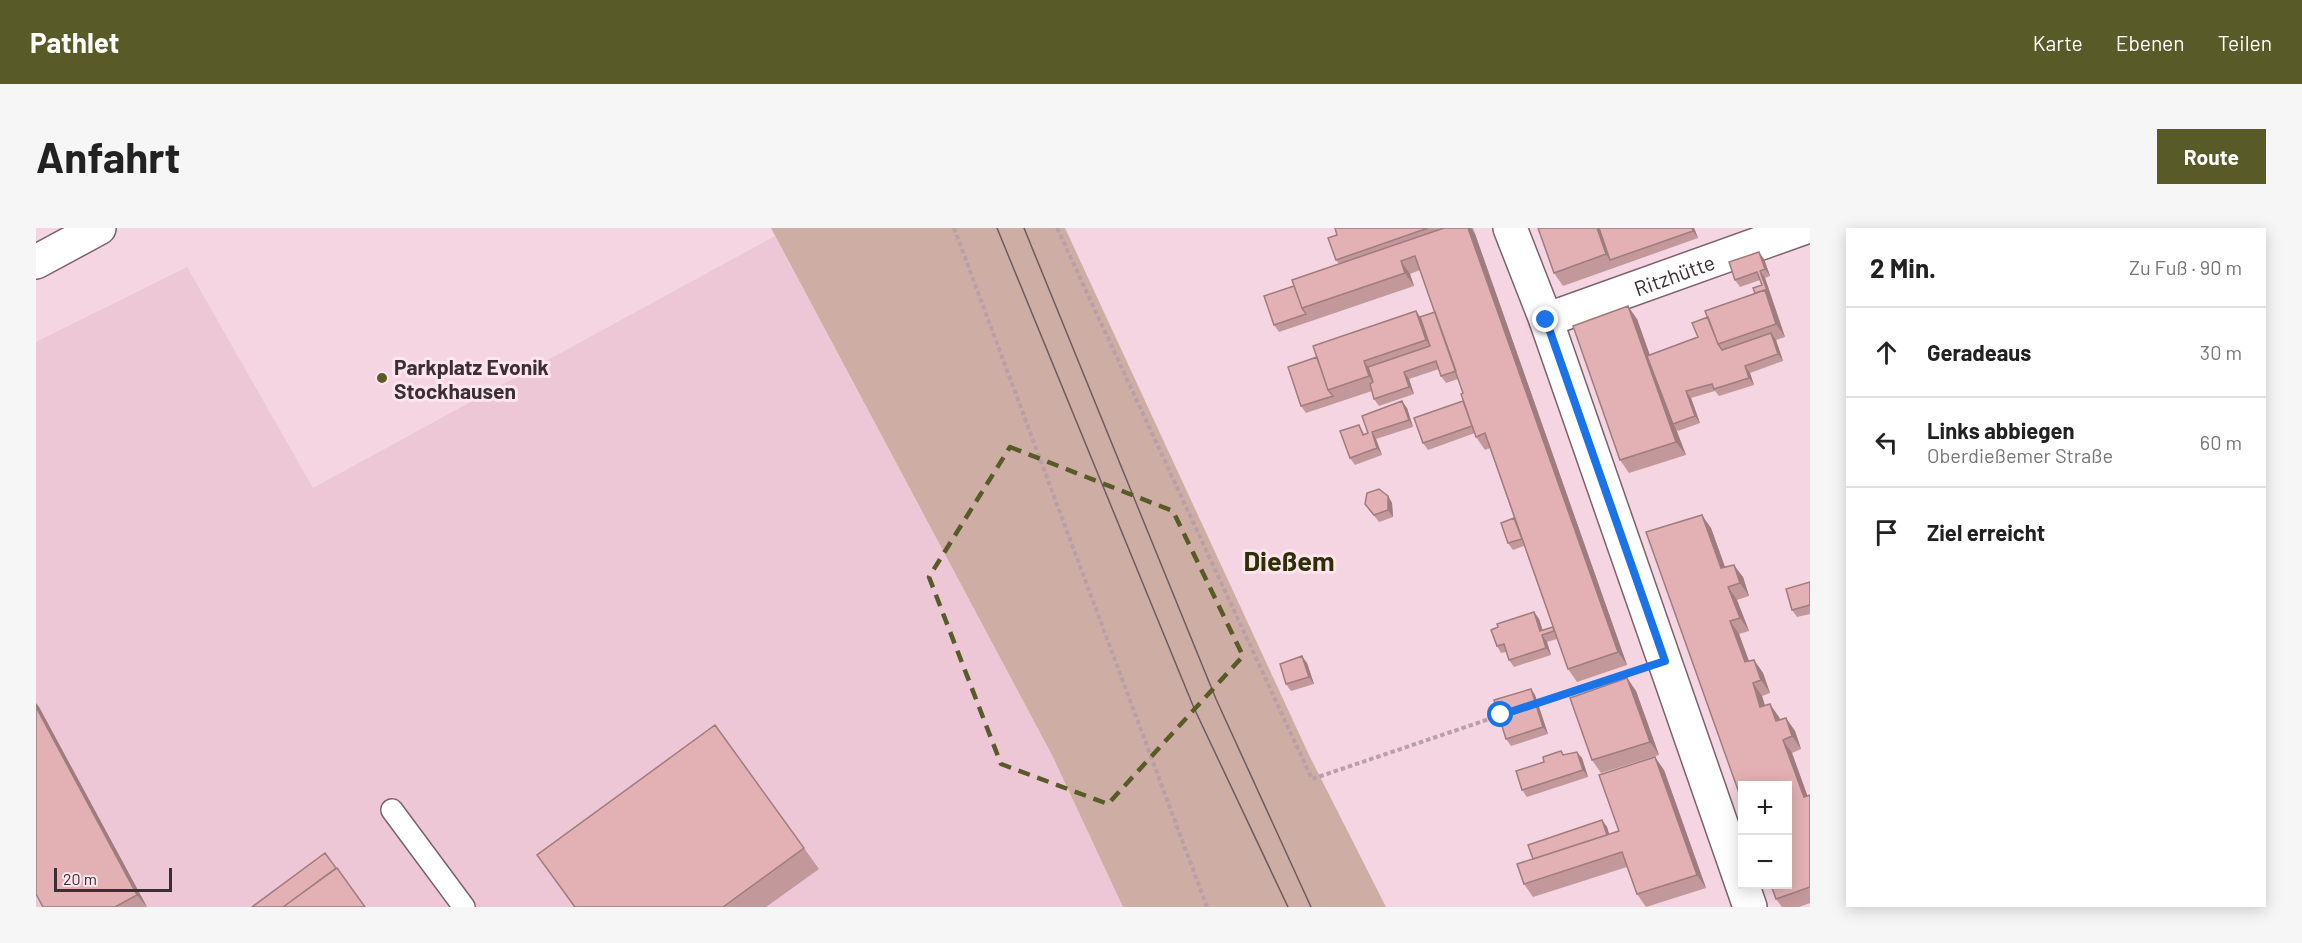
<!DOCTYPE html>
<html lang="de">
<head>
<meta charset="utf-8">
<style>
  body { margin:0; font-family:Barlow,sans-serif; background:#f6f6f6; color:#222 }
  .controls { position:absolute; right:18px; bottom:18px; display:grid; overflow:hidden; border-radius:0px; box-shadow:0 3px 15px #0003 }
  .controls button { width:54px; height:54px; display:grid; place-items:center; padding:0; border:0; border-bottom:2px solid #e0e0e0; background:#fff; color:#222; font:30px sans-serif }
  .scale { position:absolute; left:18px; bottom:15px; width:118px; box-sizing:border-box; padding-left:6px; border:3px solid #3a2f33; border-top:0; font-size:16px; line-height:21px; white-space:nowrap; color:#3a2f33; -webkit-text-stroke:4px #fde4ee; paint-order:stroke }
  .stop { position:absolute; width:18px; height:18px; margin:-14px; border:4px solid #1a73e8; border-radius:50%; background:#fff }
  .stop.end { background:#1a73e8; border-color:#fff; box-shadow:0 2px 6px #0008 }
  .list { margin:0; padding:0; list-style:none }
  h2 { display:flex; justify-content:space-between; align-items:center; height:78px; margin:0; padding:0 24px; font-size:26px }
  h2 small { font-size:20px; font-weight:400; color:#767676 }
  .list li { display:grid; grid-template-columns:39px 1fr auto; gap:18px; align-items:center; box-sizing:border-box; height:90px; padding:0 24px; border-top:2px solid #e0e0e0 }
  .list b { display:block; font-size:22px; white-space:nowrap }
  .list p { margin:0; font-size:20px; white-space:nowrap; color:#767676 }
  .list em { font-size:20px; font-style:normal; color:#767676 }
  .icon { flex:none; width:33px; height:33px; fill:none; stroke:currentColor; stroke-width:2; stroke-linecap:round; stroke-linejoin:round }
  .map { position:relative; flex:none; width:1774px; height:679px; overflow:hidden; border-radius:0px }
  header { display:flex; align-items:center; gap:36px; box-sizing:border-box; height:84px; padding:0 30px; background:#585a28; color:#fff }
  header strong { font-size:28px }
  nav { display:flex; gap:33px; margin-inline-start:auto; font-size:21px }
  .intro { display:flex; align-items:center; justify-content:space-between; box-sizing:border-box; height:144px; padding:0 36px }
  h1 { margin:0; font-size:42px }
  .button { padding:15px 27px; border-radius:0px; background:#585a28; color:#fff; font-size:21px; font-weight:700 }
  main { display:flex; gap:36px; padding:0 36px }
  aside { flex:1; background:#fff; border-radius:0px; box-shadow:0 3px 15px #0003 }
  .map>svg:first-child { display:block }
  .built { fill:#edc7d6 }
  .green { fill:#ceaea4 }
  .lines { fill:none; stroke-linecap:round; stroke-linejoin:round }
  .lane-casing { stroke:#7c626d; stroke-width:24 }
  .street-casing { stroke:#7c626d; stroke-width:36 }
  .path { stroke:#b89fa9; stroke-width:4; stroke-dasharray:4.5 3; stroke-linecap:butt }
  .lane { stroke:#fff; stroke-width:21 }
  .street { stroke:#fff; stroke-width:33 }
  .tram { stroke:#6c5c62; stroke-width:1.5 }
  .wall { fill:#c3989b }
  .shaded-wall { fill:#9f7c7e }
  .building { fill:#e3b1b4; stroke:#9f7c7e; stroke-width:1.5 }
  .route { stroke:#1a73e8; stroke-width:8 }
  .marked { fill:none; stroke:#585a28; stroke-width:4.5; stroke-dasharray:12 8; stroke-linejoin:round }
  .poi-dot { fill:#585a28; stroke:#fde4ee; stroke-width:2 }
  .labels { text-anchor:middle; dominant-baseline:central; stroke-width:6; stroke-linejoin:round; paint-order:stroke }
  .street-label { font-size:21px; fill:#3a2f33; stroke:#fde4ee }
  .poi-label { font-size:21px; font-weight:bold; fill:#3a2f33; stroke:#fde4ee; text-anchor:start }
  .district-label { font-size:27px; font-weight:bold; fill:#2e2f05; stroke:#fde4ee }
</style>
</head>
<body>
<header>
<strong>Pathlet</strong>
<nav><a>Karte</a><a>Ebenen</a><a>Teilen</a></nav>
</header>
<div class="intro"><h1>Anfahrt</h1><a class="button">Route</a></div>
<main>
<div class="map">
<svg width="1774" height="679" viewBox="0 0 1774 679">
  <rect width="100%" height="100%" fill="#f4d5e1"/>
  <!-- built -->
  <path class="built" d="M739,8L1016,527L1087,679H0V114L151,39L277,260Z"/>
  <!-- green -->
  <path class="green" d="M735,0H1029L1273,527L1350,679H1087L1016,527Z"/>
  <g class="lines">
    <!-- lane casing -->
    <g class="lane-casing">
      <path id="lane" d="M356,582L428,679"/>
    </g>
    <!-- street casing -->
    <g class="street-casing">
      <g id="street">
        <path d="M1474,0L1510,92L1714,679"/>
        <path d="M0,34L63,0"/>
        <path id="s1" d="M1510,92L1767,0"/>
      </g>
    </g>
    <!-- path -->
    <path class="path" d="M918,0L1171,679
      M1021,0L1276,551L1465,487
      M1498,478L1593,445"/>
    <!-- lane -->
    <use href="#lane" class="lane"/>
    <!-- street -->
    <use href="#street" class="street"/>
    <!-- tram -->
    <path class="tram" d="M961,0L1158,480L1252,679
      M988,0L1180,471L1275,679"/>
  </g>
  <!-- wall -->
  <path class="wall" d="M1299,0H1437L1591,437L1541,454L1532,441L1521,411L1511,414L1515,427L1478,439L1473,432L1470,424L1465,425L1461,418L1498,384L1503,391L1507,403L1517,399L1488,318L1477,322L1472,315L1478,290L1454,220L1449,222L1440,209L1439,205L1392,222L1387,215L1427,173V165L1422,151L1410,155L1405,148L1403,141L1373,151L1378,166L1343,178L1338,171L1336,163L1270,185L1265,178L1281,129L1380,83L1384,89L1399,84L1384,42L1374,46L1378,58L1243,104L1238,97L1258,58L1303,36L1300,32L1301,7Z
    M1502,0H1658L1662,10L1527,58L1518,45Z
    M1728,31L1734,48L1729,50L1749,109L1740,112L1747,133L1714,145L1718,157L1683,168L1679,163L1655,170L1664,195L1642,203L1640,201L1650,227L1593,245L1584,232L1601,91L1614,127L1662,109L1672,89L1719,65L1726,57L1724,52L1704,59L1699,52Z
    M1371,180L1377,199L1340,211L1346,227L1319,237L1314,230L1323,197L1329,207Z
    M1352,268L1356,275L1357,289L1343,294L1329,276Z
    M1675,300L1689,339L1707,349L1713,368L1701,372L1713,403L1703,406L1713,433L1718,432L1727,445L1734,465L1726,468L1729,477L1743,489L1744,492L1750,490L1759,503L1765,521L1756,525L1771,567H1774V675L1763,679H1746L1740,671L1707,558Z
    M1774,354V386L1761,389L1756,382Z
    M1271,435L1278,456L1255,463L1250,456Z
    M1591,450L1600,463L1623,527L1565,545L1556,532Z
    M1495,461L1499,467L1512,506L1475,518L1470,511Z
    M0,475L3,479L111,679H7L0,666Z
    M1525,523L1528,527L1546,530L1552,549L1491,569L1486,562L1508,534Z
    M1628,542L1670,660L1610,679L1601,666L1591,639L1497,669L1488,656L1497,631L1566,592L1571,599L1573,607L1583,603Z
    M768,620L783,641L730,679H538L501,627Z"/>
  <!-- shaded-wall -->
  <path class="shaded-wall" d="M1432,0H1435L1439,6L1591,437L1582,424Z
    M1561,0H1566L1574,32L1570,26Z
    M1656,0H1658L1662,10L1657,3Z
    M1723,24L1728,31L1734,48L1729,41Z
    M1365,33L1374,46L1378,58L1369,45Z
    M1724,43L1729,50L1749,109L1740,96L1729,62Z
    M1592,78L1601,91L1638,196H1637L1640,201L1650,227L1640,214Z
    M1380,83L1389,96L1399,125L1390,112Z
    M1735,105L1740,112L1747,133L1742,126Z
    M1328,133L1337,146L1342,161L1333,148Z
    M1709,138L1714,145L1718,157L1713,150Z
    M1368,144L1373,151L1378,166L1373,159Z
    M1650,163L1655,170L1664,195L1659,188Z
    M1366,173L1371,180L1377,199L1373,192Z
    M1336,204L1340,211L1346,227L1341,220Z
    M1352,268L1356,275L1357,289L1352,282Z
    M1666,287L1675,300L1694,353L1685,340Z
    M1698,337L1707,349L1713,368L1704,355Z
    M1692,359L1701,372L1713,403L1704,390Z
    M1498,384L1503,391L1508,407L1504,403Z
    M1694,393L1703,406L1718,447L1709,434Z
    M1506,407L1511,414L1515,427L1510,420Z
    M1266,428L1271,435L1278,456L1273,449Z
    M1718,432L1727,445L1734,465L1725,452Z
    M1591,450L1600,463L1623,527L1614,514Z
    M1717,455L1726,468L1733,492L1724,479Z
    M1495,461L1499,467L1512,506L1507,499Z
    M0,475L3,479L111,679L101,667L0,479Z
    M1734,476L1743,489L1749,506L1740,493Z
    M1750,490L1759,503L1765,521L1756,508Z
    M1747,512L1756,525L1774,575L1768,569Z
    M1541,524L1546,530L1552,549L1547,542Z
    M1619,529L1628,542L1670,660L1661,647Z
    M1566,592L1571,599L1576,615L1571,608Z"/>
  <!-- building -->
  <path class="building" d="M1299,0H1392L1300,32L1292,10L1301,7Z
    M1408,0H1432L1582,424L1532,441L1449,205L1440,209L1425,166L1427,165L1379,28L1365,33L1369,45L1266,80L1256,52Z
    M1502,0H1561L1570,26L1518,45Z
    M1563,0H1656L1657,3L1574,32Z
    M1723,24L1729,41L1724,43L1733,68L1729,62L1719,65L1717,60L1726,57L1721,44L1699,52L1693,34Z
    M1258,58L1266,80L1270,86L1238,97L1228,68Z
    M1729,62L1740,96L1682,116L1669,83Z
    M1592,78L1640,214L1584,232L1537,98Z
    M1380,83L1390,112L1328,133L1333,148L1292,162L1277,118Z
    M1399,84L1420,143L1405,148L1400,133L1368,144L1373,159L1338,171L1334,156L1337,154L1332,139L1394,118L1384,89Z
    M1672,89L1682,116L1686,122L1735,105L1742,126L1709,138L1713,150L1678,161L1676,156L1650,163L1659,188L1637,196L1611,128L1662,109L1656,95Z
    M1281,129L1292,162L1297,168L1265,178L1252,139Z
    M1366,173L1373,192L1336,204L1341,220L1314,230L1304,203L1323,197L1327,207L1332,205L1326,188Z
    M1427,173L1436,198L1387,215L1378,190Z
    M1343,261L1352,268V282L1338,287L1329,276L1331,265Z
    M1666,287L1685,340L1698,337L1704,355L1692,359L1704,390L1694,393L1709,434L1718,432L1725,452L1717,455L1724,479L1734,476L1740,493L1750,490L1756,508L1747,512L1768,569L1774,567V659L1740,671L1735,657H1752V558H1707V576L1610,304Z
    M1478,290L1486,311L1472,315L1465,295Z
    M1774,354V377L1756,382L1750,361Z
    M1498,384L1504,403L1517,399L1518,403L1506,407L1510,420L1473,432L1468,416L1461,418L1455,402L1462,399L1461,396Z
    M1266,428L1273,449L1250,456L1244,436Z
    M1591,450L1614,514L1556,532L1534,470Z
    M1495,461L1507,499L1470,511L1458,472Z
    M0,479L101,667L79,679H7L0,666Z
    M679,497L768,620L687,679H539L501,627Z
    M1525,523L1527,527L1541,524L1547,542L1486,562L1480,543L1508,534L1507,529Z
    M1619,529L1661,647L1601,666L1586,624L1488,656L1481,636L1583,603L1563,547Z
    M1566,592L1571,607L1497,631L1492,617Z
    M289,625L300,640L247,679H216Z
    M301,640L329,679H247Z"/>
  <g class="lines">
    <!-- route -->
    <path class="route" d="M1465,487L1629,433L1510,92"/>
  </g>
  <!-- marked area -->
  <path class="marked" d="M974,219L1137,283L1207,428L1072,576L965,536L893,349Z"/>
  <!-- markers -->
  <circle class="poi-dot" cx="346" cy="150" r="6"/>
  <g class="labels">
    <!-- street labels -->
    <g class="street-label">
      <text stroke="none"><textPath href="#s1" startOffset="136">Ritzhütte</textPath></text>
    </g>
    <!-- poi labels -->
    <g class="poi-label">
      <text x="358" y="138">Parkplatz Evonik<tspan x="358" dy="24">Stockhausen</tspan></text>
    </g>
    <!-- district labels -->
    <g class="district-label">
      <text x="1253" y="332">Dießem</text>
    </g>
  </g>
</svg>
<div class="controls">
<button>+</button>
<button>−</button>
</div>
<div class="scale">20 m</div>
<div class="stop" style="left:1465px;top:487px"></div>
<div class="stop end" style="left:1510px;top:92px"></div>
</div>
<aside>
<h2>2 Min.<small>Zu Fuß · 90 m</small></h2>
<ul class="list">
<li><svg class="icon" aria-label="ahead" viewBox="0 0 24 24"><path d="M12 20V5M6 11l6-6 6 6"/></svg><div><b>Geradeaus</b></div><em>30 m</em></li>
<li><svg class="icon" aria-label="left" viewBox="0 0 24 24"><path d="M17 20v-9H6M10 6l-5 5 5 5"/></svg><div><b>Links abbiegen</b><p>Oberdießemer Straße</p></div><em>60 m</em></li>
<li><svg class="icon" aria-label="arrive" viewBox="0 0 24 24"><path d="M6 21V4h12l-3 4 3 4H6"/></svg><div><b>Ziel erreicht</b></div></li>
</ul>
</aside>
</main>
</body>
</html>
